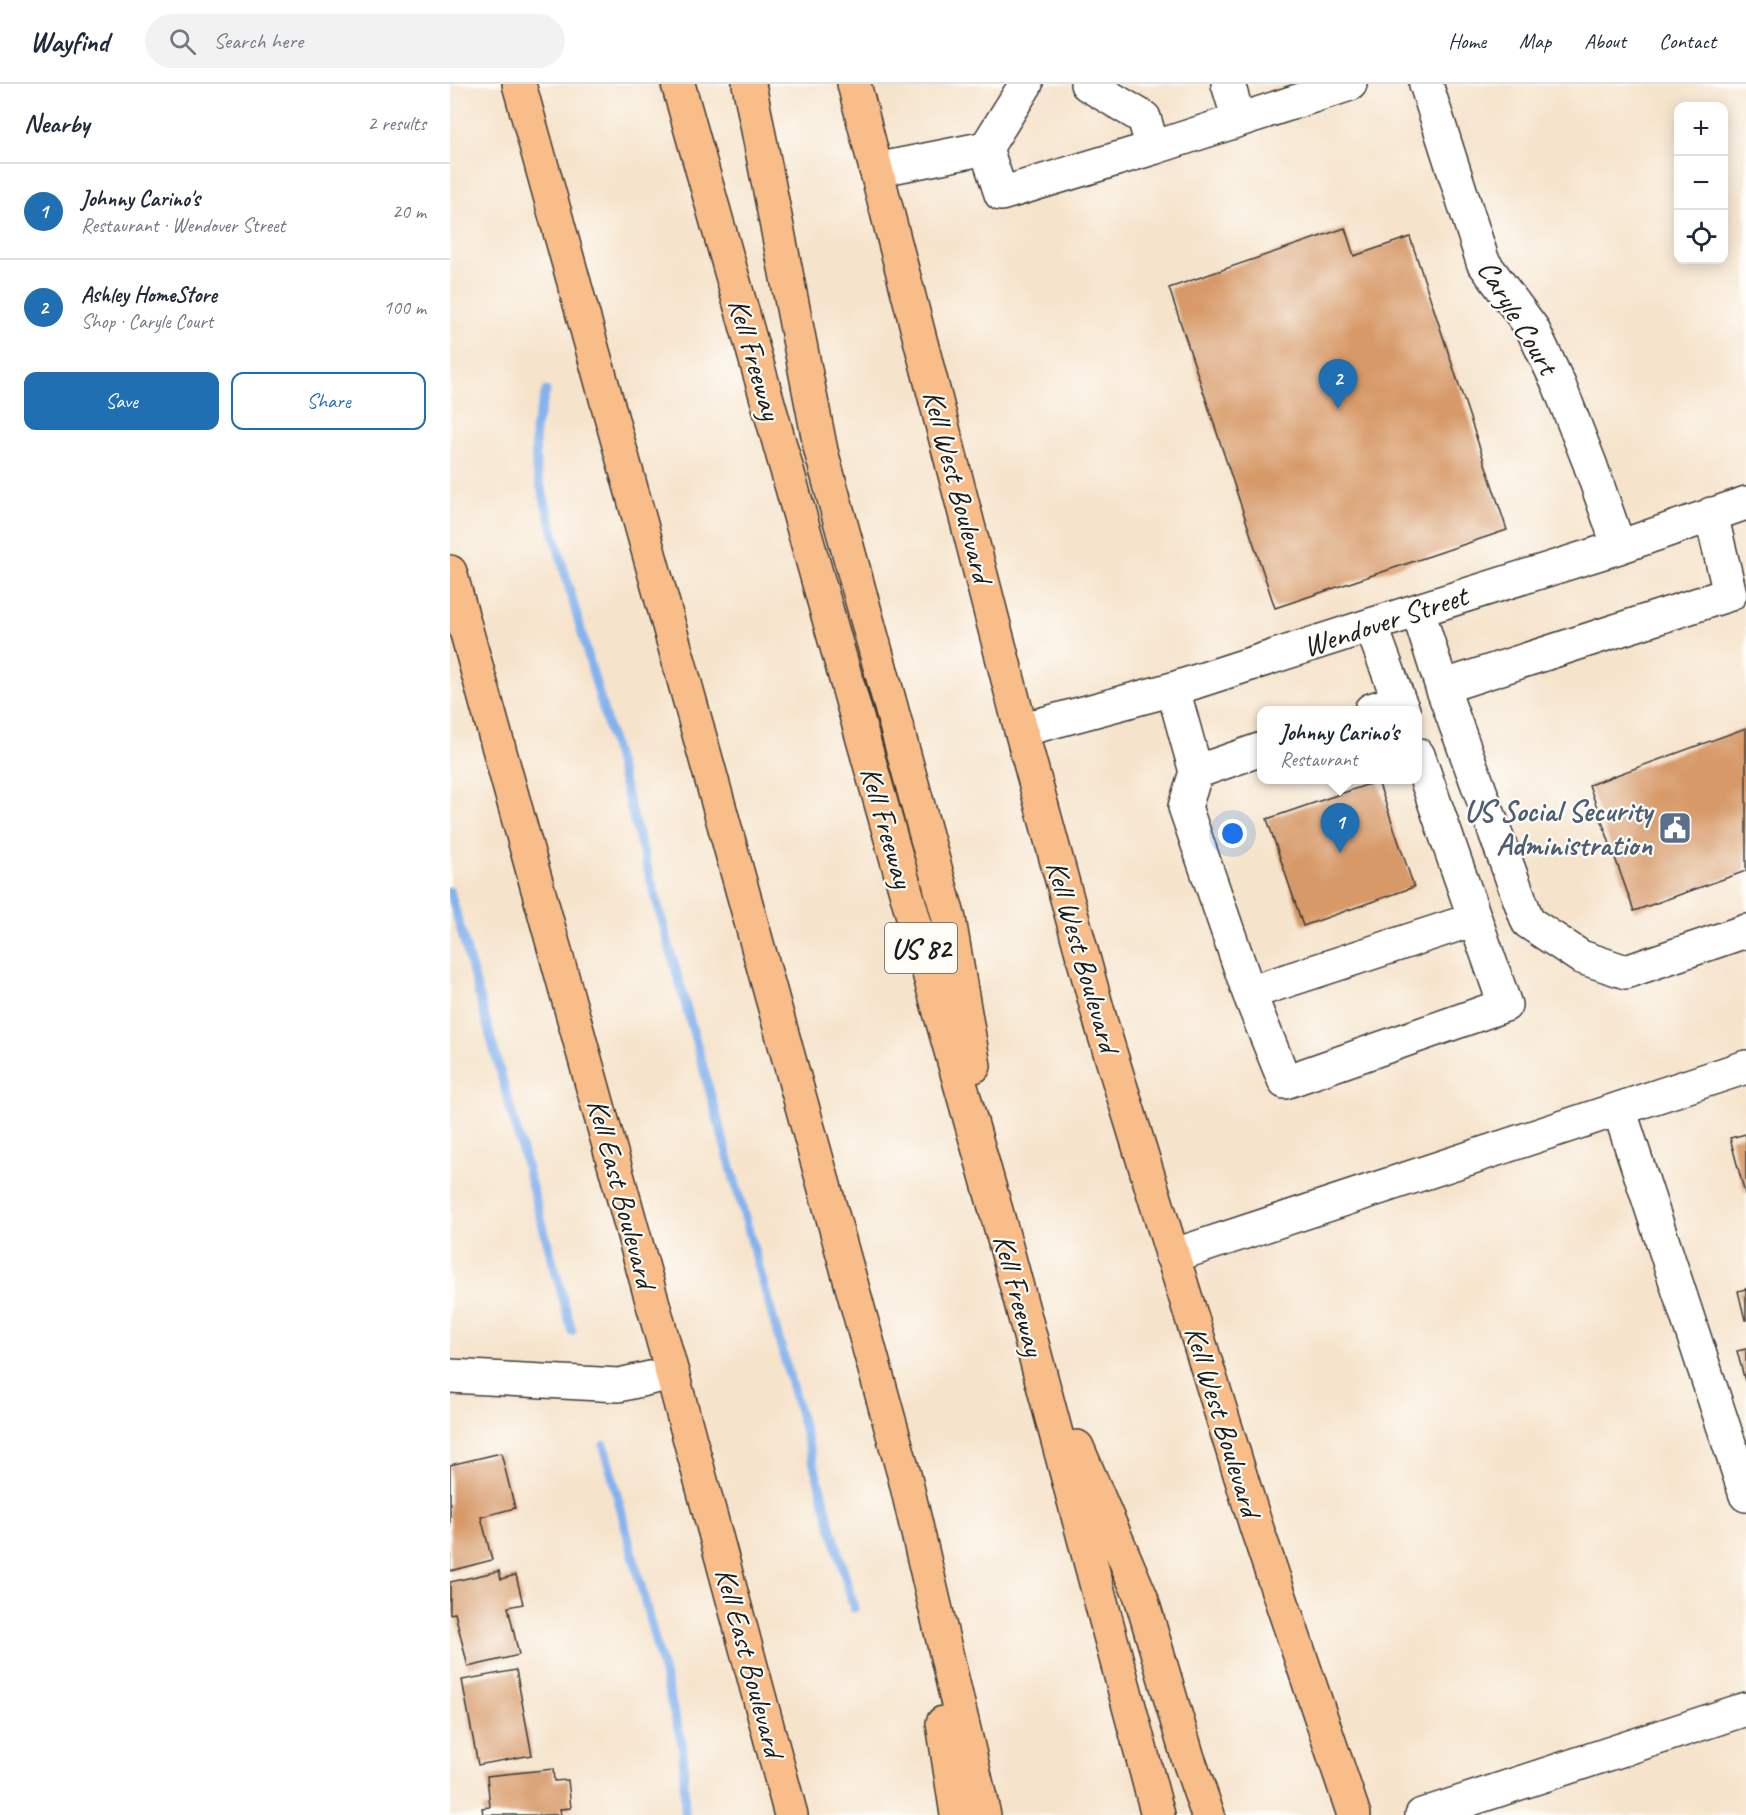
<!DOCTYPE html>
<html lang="en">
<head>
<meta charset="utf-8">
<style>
  body { margin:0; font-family:Caveat,sans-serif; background:#f2f2f3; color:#1f2937 }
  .controls { position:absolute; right:18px; top:18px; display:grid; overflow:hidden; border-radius:12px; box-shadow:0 3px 15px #0003 }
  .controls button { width:54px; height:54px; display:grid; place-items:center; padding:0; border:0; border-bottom:2px solid #e0e1e3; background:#fff; color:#1f2937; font:30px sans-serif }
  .you { position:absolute; left:783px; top:750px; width:21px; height:21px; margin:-15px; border:4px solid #fff; border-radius:50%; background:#1a73e8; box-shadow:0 0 0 9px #1a73e833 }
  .badge { display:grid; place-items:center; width:39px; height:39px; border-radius:50%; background:#1f6fb2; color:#fff; font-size:20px; font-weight:700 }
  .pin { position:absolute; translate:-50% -50px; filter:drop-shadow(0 2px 3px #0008) }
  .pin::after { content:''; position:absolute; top:32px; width:21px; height:18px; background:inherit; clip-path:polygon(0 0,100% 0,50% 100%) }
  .popup { position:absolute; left:807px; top:622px; width:165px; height:78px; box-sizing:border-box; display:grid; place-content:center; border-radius:12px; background:#fff; filter:drop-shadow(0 2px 4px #0005); font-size:20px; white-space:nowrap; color:#747a83 }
  .popup b { font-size:22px; color:#1f2937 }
  .popup::after { content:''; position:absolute; left:50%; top:100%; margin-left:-12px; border:12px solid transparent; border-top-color:#fff }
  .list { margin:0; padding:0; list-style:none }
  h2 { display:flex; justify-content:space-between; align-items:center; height:78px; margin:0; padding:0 24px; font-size:26px }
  h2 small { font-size:20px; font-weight:400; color:#747a83 }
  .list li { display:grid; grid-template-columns:39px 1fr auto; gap:18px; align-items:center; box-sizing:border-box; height:96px; padding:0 24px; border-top:2px solid #e0e1e3 }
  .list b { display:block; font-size:22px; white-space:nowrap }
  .list p { margin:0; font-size:20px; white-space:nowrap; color:#747a83 }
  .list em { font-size:20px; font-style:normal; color:#747a83 }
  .actions { display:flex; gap:12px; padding:18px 24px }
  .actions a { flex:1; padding:14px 0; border:2px solid #1f6fb2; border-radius:12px; text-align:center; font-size:21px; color:#1f6fb2 }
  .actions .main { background:#1f6fb2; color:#fff }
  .icon { flex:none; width:33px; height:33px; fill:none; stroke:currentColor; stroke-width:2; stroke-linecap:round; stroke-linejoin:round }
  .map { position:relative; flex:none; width:1296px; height:1731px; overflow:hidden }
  header { display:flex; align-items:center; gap:36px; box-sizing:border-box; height:84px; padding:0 30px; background:#fff; border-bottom:2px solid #e0e1e3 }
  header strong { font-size:28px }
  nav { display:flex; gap:33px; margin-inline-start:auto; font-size:21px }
  .search { width:420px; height:54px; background:#f2f2f3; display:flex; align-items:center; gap:15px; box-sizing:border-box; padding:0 21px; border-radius:33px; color:#747a83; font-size:22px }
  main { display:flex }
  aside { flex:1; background:#fff }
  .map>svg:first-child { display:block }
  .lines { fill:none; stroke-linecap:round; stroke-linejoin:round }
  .stream { stroke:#83b2ee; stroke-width:9 }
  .building { fill:#d79967 }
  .minor-casing { stroke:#3d3a36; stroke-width:36 }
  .major-casing { stroke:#3d3a36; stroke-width:36 }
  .highway-casing { stroke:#3d3a36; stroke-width:36 }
  .minor { stroke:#fff; stroke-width:33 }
  .major { stroke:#f8bd88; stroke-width:33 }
  .highway { stroke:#f8bd88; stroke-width:33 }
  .labels { text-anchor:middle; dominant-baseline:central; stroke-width:4.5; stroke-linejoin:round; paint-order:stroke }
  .shield { fill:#fdfcf7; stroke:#605f5e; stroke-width:1.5 }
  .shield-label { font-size:28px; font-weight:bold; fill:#1c1c1c }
  .street-label { font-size:30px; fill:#1c1c1c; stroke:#fdfcf7 }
  .service-label { font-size:30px; font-weight:bold; fill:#4e5e75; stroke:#fdfcf7; text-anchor:end }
</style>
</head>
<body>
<header>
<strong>Wayfind</strong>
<div class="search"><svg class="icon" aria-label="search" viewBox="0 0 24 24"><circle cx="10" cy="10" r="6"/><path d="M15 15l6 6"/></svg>Search here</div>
<nav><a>Home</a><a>Map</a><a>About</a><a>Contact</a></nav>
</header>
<main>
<aside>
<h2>Nearby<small>2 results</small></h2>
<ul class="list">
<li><span class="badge">1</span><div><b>Johnny Carino's</b><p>Restaurant · Wendover Street</p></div><em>20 m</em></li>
<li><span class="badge">2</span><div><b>Ashley HomeStore</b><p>Shop · Caryle Court</p></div><em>100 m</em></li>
</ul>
<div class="actions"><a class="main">Save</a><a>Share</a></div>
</aside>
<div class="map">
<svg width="1296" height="1731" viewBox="0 0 1296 1731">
  <rect width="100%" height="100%" fill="#fdfcf7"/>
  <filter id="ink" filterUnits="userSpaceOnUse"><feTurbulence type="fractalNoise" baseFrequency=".0167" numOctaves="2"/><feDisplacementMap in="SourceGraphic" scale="12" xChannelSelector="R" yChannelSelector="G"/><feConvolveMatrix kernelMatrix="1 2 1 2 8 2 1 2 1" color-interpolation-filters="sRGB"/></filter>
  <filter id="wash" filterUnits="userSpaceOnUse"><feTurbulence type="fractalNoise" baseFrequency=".008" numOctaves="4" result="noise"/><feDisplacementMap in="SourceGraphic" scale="24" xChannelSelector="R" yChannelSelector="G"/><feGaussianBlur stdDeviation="1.35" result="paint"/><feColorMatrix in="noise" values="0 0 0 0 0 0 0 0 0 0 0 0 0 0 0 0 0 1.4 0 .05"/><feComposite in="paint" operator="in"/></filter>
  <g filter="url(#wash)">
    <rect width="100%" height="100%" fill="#f6e3cb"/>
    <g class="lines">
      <!-- stream -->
      <path class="stream" d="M96,307L85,345L86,385L404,1524
        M0,807L122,1247
        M154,1361L233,1663L235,1731"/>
    </g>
    <g id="blocks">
      <!-- building -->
      <path class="building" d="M895,144L904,172L960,153L1057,446L825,524L719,204Z
        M1296,644V787L1184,827L1139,701Z
        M928,697L964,803L853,842L817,735Z
        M1296,1050V1110H1295L1280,1054Z
        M1296,1205V1236H1295L1288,1207Z
        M1296,1265V1297H1295L1287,1267Z
        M51,1369L65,1424L31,1433L42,1476L0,1487V1381Z
        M49,1487L51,1495L66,1491L73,1520L58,1523L69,1571L18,1583L5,1529L0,1530V1498Z
        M66,1586L82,1671L28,1681L12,1596Z
        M103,1685L104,1697L118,1696L121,1724L110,1725L111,1731H33L32,1724L40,1723L37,1692Z"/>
    </g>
  </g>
  <g filter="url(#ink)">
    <use href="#blocks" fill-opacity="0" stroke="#3d3a36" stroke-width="1.5"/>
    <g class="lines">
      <!-- minor casing -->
      <g class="minor-casing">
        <path id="minor" d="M778,0L789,36
          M976,0L1033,178L1082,244L1109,301L1140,380L1169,463
          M536,64L551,110L703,64L694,34L637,0
          M703,64L900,0
          M426,86L536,64L576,0
          M968,527L992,603L1280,510L1261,430
          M921,541L949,617
          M992,603L1078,838L1131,873L1176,888L1296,847
          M723,605L746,688L735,723L799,909L1025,835L968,671
          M921,626L949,617L953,626
          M571,646L723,605L921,541L1169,463L1296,419
          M746,688L812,665
          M799,909L835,998L1055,921L1025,835
          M1169,1025L1296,1411
          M722,1172L1296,983
          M0,1292L169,1301L222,1289
          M972,1731L1296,1625"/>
      </g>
      <!-- major casing -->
      <g class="major-casing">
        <path id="major" d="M404,0L571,646L651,939L806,1442L904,1731
          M0,488L222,1289L341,1731"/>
      </g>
      <!-- highway casing -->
      <g class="highway-casing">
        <path id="highway" d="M69,0L455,1394L534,1731
          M228,0L554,1155L708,1731
          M299,0L371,367L499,835L524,982
          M627,1363L691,1513L738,1674L758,1731
          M493,1639L507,1731"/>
      </g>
      <!-- minor -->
      <use href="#minor" class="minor"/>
      <!-- major -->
      <use href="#major" class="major"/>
      <!-- highway -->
      <use href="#highway" class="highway"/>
    </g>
  </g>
  <!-- icons -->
  <defs>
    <g id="civic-square" transform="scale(1.725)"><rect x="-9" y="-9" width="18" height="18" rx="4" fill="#5c6f8a" stroke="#fdfcf7"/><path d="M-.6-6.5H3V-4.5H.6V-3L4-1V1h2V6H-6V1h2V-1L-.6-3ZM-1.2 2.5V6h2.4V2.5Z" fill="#fff"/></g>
  </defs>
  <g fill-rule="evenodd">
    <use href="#civic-square" x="1225" y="744"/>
  </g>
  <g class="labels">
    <!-- shield labels -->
    <rect class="shield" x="435" y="839" width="72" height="50" rx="4.5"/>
    <g class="shield-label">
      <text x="471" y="864">US 82</text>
    </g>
    <!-- street labels -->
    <g class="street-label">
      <text transform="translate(1068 233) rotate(59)">Caryle Court</text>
      <text transform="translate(305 275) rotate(74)">Kell Freeway</text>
      <text transform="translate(508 402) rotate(75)">Kell West Boulevard</text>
      <text transform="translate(935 537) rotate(-18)">Wendover Street</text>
      <text transform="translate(437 743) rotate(74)">Kell Freeway</text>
      <text transform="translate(633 872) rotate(74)">Kell West Boulevard</text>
      <text transform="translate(172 1109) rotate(75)">Kell East Boulevard</text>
      <text transform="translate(569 1211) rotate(75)">Kell Freeway</text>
      <text transform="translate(773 1337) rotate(73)">Kell West Boulevard</text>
      <text transform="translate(300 1578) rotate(75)">Kell East Boulevard</text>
    </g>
    <!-- service labels -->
    <g class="service-label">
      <text x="1202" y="727">US Social Security<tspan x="1202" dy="34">Administration</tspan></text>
    </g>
  </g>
</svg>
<div class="controls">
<button>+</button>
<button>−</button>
<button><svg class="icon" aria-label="locate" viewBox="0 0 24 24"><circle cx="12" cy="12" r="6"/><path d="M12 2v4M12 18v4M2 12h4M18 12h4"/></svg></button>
</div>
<div class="you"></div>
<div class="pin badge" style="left:890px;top:769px">1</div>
<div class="popup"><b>Johnny Carino's</b>Restaurant</div>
<div class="pin badge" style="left:888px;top:325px">2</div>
</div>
</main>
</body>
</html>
